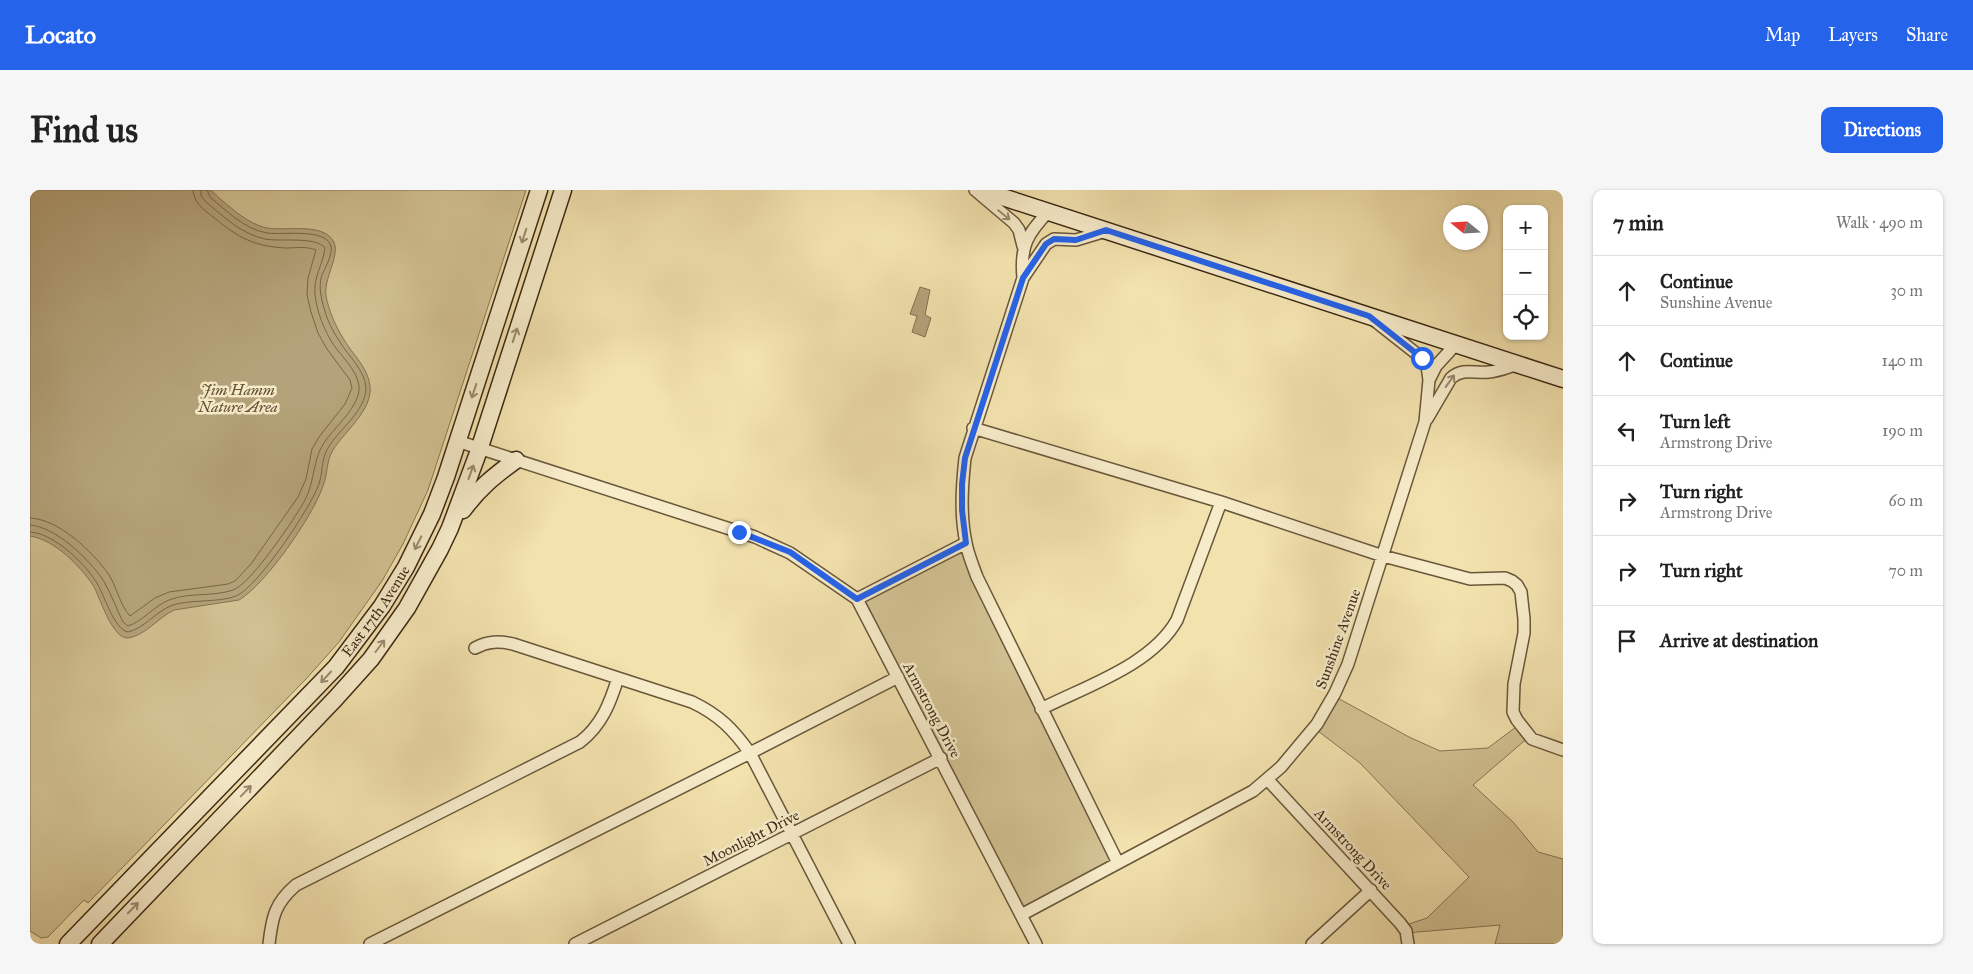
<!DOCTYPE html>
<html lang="en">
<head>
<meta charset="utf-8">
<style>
  body { margin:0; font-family:"IM FELL Great Primer",serif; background:#f6f6f6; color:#222 }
  .controls { position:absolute; right:15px; top:15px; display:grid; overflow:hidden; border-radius:10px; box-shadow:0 1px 4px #0004 }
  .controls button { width:45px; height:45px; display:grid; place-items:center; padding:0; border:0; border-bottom:1px solid #e0e0e0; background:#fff; color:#222; font:25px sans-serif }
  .compass { position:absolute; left:1413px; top:15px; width:45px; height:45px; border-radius:50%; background:#fff; box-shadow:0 1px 4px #0004; rotate:288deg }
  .stop { position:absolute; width:15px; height:15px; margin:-11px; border:4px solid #2563eb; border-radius:50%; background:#fff }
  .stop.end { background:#2563eb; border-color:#fff; box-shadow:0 1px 5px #0008 }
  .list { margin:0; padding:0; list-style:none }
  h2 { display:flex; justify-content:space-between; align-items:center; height:65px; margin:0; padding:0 20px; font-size:21px }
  h2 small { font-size:16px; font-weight:400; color:#767676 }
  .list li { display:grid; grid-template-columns:32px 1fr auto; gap:15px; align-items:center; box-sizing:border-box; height:70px; padding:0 20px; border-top:1px solid #e0e0e0 }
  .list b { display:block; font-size:19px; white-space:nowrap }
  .list p { margin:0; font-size:16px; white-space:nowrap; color:#767676 }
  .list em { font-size:16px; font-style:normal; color:#767676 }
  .icon { flex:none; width:28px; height:28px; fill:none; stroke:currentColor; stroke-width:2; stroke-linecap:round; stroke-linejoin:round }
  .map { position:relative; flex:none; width:1533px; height:754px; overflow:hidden; border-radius:10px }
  header { display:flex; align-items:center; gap:30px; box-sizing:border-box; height:70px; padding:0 25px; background:#2563eb; color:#fff }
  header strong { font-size:24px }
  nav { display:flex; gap:28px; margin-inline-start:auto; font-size:18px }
  .intro { display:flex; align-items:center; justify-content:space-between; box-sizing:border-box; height:120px; padding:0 30px }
  h1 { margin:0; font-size:35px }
  .button { padding:12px 22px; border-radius:10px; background:#2563eb; color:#fff; font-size:18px; font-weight:700 }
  main { display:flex; gap:30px; padding:0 30px }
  aside { flex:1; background:#fff; border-radius:10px; box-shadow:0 1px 4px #0004 }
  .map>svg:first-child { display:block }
  .green { fill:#d3c394; stroke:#887654 }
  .water { fill:#b4a37a; stroke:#847251 }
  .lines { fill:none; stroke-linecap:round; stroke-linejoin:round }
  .shore { stroke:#786647; stroke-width:1 }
  .minor-casing { stroke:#6a573a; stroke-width:14 }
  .secondary-casing { stroke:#3c2914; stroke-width:19 }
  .minor { stroke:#f7ecca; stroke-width:11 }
  .secondary { stroke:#f7ecca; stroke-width:16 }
  .oneway { stroke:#9a8a6f }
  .route { stroke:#2563eb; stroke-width:6 }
  .labels { text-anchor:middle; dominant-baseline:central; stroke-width:5; stroke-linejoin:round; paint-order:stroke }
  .park-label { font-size:15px; font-style:italic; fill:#625034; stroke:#f7ecca }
  .street-label { font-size:15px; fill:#3c2914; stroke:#f7ecca }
</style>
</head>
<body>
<header>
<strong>Locato</strong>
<nav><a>Map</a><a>Layers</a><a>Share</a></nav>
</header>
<div class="intro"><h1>Find us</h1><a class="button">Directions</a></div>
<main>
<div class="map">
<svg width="1533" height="754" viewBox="0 0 1533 754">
  <rect width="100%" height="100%" fill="#f2e2ae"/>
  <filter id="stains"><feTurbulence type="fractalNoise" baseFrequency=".004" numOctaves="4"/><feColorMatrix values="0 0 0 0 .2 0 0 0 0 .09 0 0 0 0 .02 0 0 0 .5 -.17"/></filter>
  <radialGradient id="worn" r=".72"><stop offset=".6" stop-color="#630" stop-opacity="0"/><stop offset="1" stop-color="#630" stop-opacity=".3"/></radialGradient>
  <!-- green -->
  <path class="green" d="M0,0H496L398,300L373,354L352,391L309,452L276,489L58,713L54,710L18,747L11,748L0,741Z
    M936,353L1088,673L991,725L827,409Z
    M1304,506L1379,547L1410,561L1458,558L1490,534L1500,546L1443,595L1483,632L1508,662L1533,669V754H1465L1470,735L1376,743L1373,736L1397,728L1439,687L1330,573L1284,538Z"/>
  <!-- water -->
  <path class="water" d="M0,0C49,0 98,0 147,0C154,0 176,0 181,1C184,2 187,6 189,8C204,20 218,34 237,38C255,41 285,34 299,46C316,59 293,85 296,106C299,121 305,135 313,148C322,164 338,177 340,196C343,220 314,242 303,260C296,271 298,284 293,296C283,326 236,394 209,410L144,420C129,427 115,446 98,448C82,449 70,407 63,395C49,375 25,350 0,346Z
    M890,97L900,100L895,125L901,128L895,147L882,142L887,126L880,124Z"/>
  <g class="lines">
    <!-- shore -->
    <path class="shore" d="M0,328C29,329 63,362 79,385C87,398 90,415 100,426L125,408L139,402L198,394L205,391L221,374L268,307L276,289L282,259L289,247L315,214L322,198L320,190L297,159L288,143L281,122L277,105L278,88L286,60C277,56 265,58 255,58C222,56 208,47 183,27C173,19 164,13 163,0
      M0,335C26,337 59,369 73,390C81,403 86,418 93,432L98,436C113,431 124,416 139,410C159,402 183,407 203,400C220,395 266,327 275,310C285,291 283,268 294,253C304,237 331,216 329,196C327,180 312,167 303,154C294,140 287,122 285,105C283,87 293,75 295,58C286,46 250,52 235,49C211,44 193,26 175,11L171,6V0
      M0,342C24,343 57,375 68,395C75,407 84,439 98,442C115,438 126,421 143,415C162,409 188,413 206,406C228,397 281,317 289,294C293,282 291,269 298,258C308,240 336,221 336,198C335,180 318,166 310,152C303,142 297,130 294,118C291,108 289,98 291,88C294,78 306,62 299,52C289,39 253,45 237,43C214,39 197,21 180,7L177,0"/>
    <!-- minor casing -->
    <g class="minor-casing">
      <path id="minor" d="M945,0L984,33L989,40L993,56
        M1076,41L1046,50L1024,49L1016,54L993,88L935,268C932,296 930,325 936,353C938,364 943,376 947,387L1088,673
        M993,88C990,56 997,44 1019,21
        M1399,190L1406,176L1426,154
        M1397,229L1421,188C1434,177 1445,184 1459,182C1468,181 1478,177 1487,175
        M943,238L1191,312L1353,366L1440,389L1475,388L1482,391L1487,395L1491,402L1494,429V443L1484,494L1483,522L1487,530L1502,549L1533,560
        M427,251L725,347L760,363L827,409L1006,754
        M827,409L936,353
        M1011,519C1056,496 1122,475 1147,430L1191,312
        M1238,590L1370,733L1376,741L1378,754
        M991,725L1223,601L1251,577L1287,534L1305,503L1318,474L1395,232L1399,190L1397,176L1392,168L1345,131
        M239,754C242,727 245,713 266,695L550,552C572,535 580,513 588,488
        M340,754L720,563C703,539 689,525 662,512L483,454C469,451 458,451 445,458
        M545,754L911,568
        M819,754L720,563L868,487
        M1282,754L1341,700"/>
    </g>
    <!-- secondary casing -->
    <g class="secondary-casing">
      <g id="secondary">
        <path d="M951,0L1533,189"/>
        <path d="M433,320C449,298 464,286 486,270"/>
        <path id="s1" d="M38,754L306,477L352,416L376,377L402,324L416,287L509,0"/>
        <path d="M70,754L305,509L341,469L377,418L410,359L420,338L448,263L533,0"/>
      </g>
    </g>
    <!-- minor -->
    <use href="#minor" class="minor"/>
    <!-- secondary -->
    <use href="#secondary" class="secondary"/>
  </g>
  <!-- one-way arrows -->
  <defs><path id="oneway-shaft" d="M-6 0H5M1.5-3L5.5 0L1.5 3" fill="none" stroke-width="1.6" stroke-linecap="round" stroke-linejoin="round" transform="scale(1.25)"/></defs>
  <g class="oneway">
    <use href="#oneway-shaft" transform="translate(974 25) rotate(39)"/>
    <use href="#oneway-shaft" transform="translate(494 46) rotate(108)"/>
    <use href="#oneway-shaft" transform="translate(485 145) rotate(-72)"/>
    <use href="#oneway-shaft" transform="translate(1420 191) rotate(-54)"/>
    <use href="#oneway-shaft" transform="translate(444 201) rotate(108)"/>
    <use href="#oneway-shaft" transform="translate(441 282) rotate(-70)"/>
    <use href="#oneway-shaft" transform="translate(388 353) rotate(117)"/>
    <use href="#oneway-shaft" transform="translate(350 456) rotate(-53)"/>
    <use href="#oneway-shaft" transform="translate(296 487) rotate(133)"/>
    <use href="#oneway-shaft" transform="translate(216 601) rotate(-46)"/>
    <use href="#oneway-shaft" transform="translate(103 718) rotate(-46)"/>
  </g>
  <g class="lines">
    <!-- route -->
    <path class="route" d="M709,342L760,362L827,409L936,353L932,320V294L935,268L993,88L1016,54L1024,49L1046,50L1076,40L1339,126L1392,168"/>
  </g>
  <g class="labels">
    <!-- park labels -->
    <g class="park-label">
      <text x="208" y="200">Jim Hamm<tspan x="208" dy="17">Nature Area</tspan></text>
    </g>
    <!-- street labels -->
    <g class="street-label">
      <text stroke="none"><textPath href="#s1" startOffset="454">East 17th Avenue</textPath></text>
      <text transform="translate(1308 449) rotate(-70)">Sunshine Avenue</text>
      <text transform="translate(902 520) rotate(62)">Armstrong Drive</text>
      <text transform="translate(721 648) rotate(-27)">Moonlight Drive</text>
      <text transform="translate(1323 659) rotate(47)">Armstrong Drive</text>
    </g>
  </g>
  <rect width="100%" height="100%" filter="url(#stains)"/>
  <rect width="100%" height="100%" fill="url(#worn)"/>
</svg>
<div class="controls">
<button>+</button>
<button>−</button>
<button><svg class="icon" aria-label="locate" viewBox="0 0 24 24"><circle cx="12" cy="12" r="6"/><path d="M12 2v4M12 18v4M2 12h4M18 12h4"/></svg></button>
</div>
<svg class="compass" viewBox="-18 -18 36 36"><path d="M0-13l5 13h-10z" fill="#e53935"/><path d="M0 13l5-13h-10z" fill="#767676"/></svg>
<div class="stop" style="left:1392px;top:168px"></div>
<div class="stop end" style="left:709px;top:342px"></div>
</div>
<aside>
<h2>7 min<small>Walk · 490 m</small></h2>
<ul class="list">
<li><svg class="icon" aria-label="ahead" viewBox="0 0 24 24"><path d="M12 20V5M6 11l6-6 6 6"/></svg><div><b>Continue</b><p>Sunshine Avenue</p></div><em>30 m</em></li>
<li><svg class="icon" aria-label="ahead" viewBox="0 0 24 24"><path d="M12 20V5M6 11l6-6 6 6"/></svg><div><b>Continue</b></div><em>140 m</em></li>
<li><svg class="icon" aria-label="left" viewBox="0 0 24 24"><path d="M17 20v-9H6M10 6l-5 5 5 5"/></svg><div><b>Turn left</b><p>Armstrong Drive</p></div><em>190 m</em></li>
<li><svg class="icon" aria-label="right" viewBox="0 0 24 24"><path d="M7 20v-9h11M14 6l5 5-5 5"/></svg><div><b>Turn right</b><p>Armstrong Drive</p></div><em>60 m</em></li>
<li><svg class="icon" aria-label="right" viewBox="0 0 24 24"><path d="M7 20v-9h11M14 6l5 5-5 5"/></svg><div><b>Turn right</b></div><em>70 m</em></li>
<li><svg class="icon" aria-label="arrive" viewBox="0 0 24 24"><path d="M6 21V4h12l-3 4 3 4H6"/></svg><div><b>Arrive at destination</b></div></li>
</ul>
</aside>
</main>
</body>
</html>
